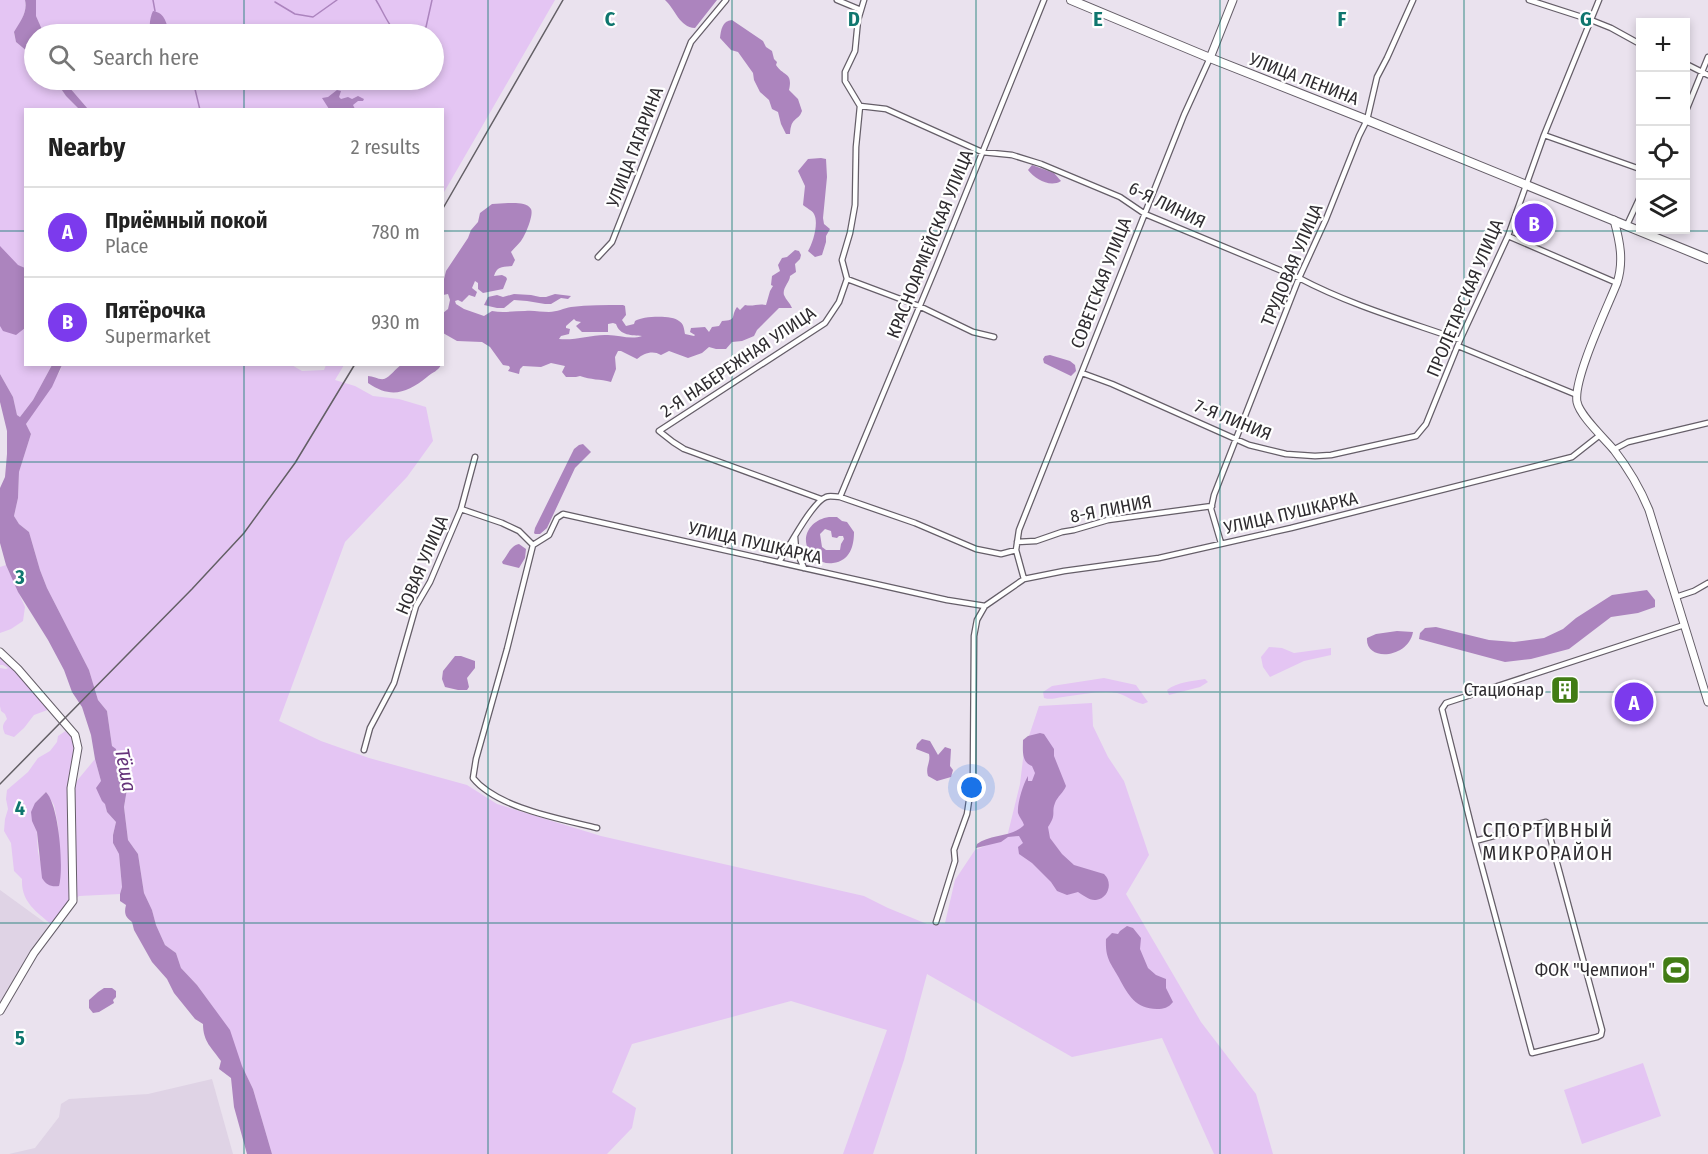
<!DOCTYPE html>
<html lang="en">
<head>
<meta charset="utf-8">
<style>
  body { margin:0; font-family:"Fira Sans Condensed",sans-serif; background:#f6f6f6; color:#222 }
  .controls { position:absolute; right:18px; top:18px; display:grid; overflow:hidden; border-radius:0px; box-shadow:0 3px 9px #0003 }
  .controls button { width:54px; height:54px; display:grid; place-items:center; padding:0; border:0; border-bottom:2px solid #e0e0e0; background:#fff; color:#222; font:30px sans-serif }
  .you { position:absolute; left:972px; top:788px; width:21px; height:21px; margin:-15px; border:4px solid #fff; border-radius:50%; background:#1a73e8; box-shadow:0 0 0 9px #1a73e833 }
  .badge { display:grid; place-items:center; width:39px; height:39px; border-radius:50%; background:#7c3aed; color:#fff; font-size:20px; font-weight:700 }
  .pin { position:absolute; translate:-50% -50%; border:3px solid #fff; box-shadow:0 2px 6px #0006 }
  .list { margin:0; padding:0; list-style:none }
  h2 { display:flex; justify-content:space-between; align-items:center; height:78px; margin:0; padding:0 24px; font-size:26px }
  h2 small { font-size:20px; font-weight:400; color:#767676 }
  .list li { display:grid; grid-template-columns:39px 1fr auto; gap:18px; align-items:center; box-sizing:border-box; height:90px; padding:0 24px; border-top:2px solid #e0e0e0 }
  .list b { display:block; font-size:22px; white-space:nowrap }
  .list p { margin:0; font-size:20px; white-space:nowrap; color:#767676 }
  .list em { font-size:20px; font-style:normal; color:#767676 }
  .icon { flex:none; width:33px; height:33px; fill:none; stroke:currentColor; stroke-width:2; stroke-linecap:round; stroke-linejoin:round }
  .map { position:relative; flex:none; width:1708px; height:1154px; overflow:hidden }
  .search { position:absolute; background:#fff; box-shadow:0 3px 9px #0003; left:24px; top:24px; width:420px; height:66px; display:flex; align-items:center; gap:15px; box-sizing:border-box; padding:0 21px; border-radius:33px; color:#767676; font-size:22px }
  .panel { position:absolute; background:#fff; box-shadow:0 3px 9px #0003; left:24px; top:108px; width:420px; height:258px; border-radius:0px }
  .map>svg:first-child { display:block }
  .built { fill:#dfd3e5 }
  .green { fill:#e4c5f3; fill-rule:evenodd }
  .water { fill:#ac84be; fill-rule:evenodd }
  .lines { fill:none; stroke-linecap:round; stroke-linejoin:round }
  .stream { stroke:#ac84be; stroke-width:1.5 }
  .street-casing { stroke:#655e68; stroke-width:7 }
  .secondary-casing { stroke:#655e68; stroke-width:9 }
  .primary-casing { stroke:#655e68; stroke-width:10 }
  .street { stroke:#fff; stroke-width:4.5 }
  .secondary { stroke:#fff; stroke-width:7 }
  .primary { stroke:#fff; stroke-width:8 }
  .rail { stroke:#635f65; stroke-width:1.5 }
  .grid { fill:none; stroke:#0f766e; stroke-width:1.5; stroke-opacity:0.55 }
  .labels { text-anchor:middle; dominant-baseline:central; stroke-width:4.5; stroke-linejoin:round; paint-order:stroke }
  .street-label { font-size:18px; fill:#2f2c30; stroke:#fff }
  .poi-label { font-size:18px; fill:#2f2c30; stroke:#fff; text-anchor:end }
  .water-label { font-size:20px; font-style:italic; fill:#66347b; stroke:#fff }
  .neighbourhood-label { font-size:20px; letter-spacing:1.5px; fill:#2f2c30; stroke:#fff }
  .grid-label { font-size:20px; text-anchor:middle; font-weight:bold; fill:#0f766e; stroke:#fff; stroke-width:4.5; stroke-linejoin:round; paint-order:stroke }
</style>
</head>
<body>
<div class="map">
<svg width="1708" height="1154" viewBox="0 0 1708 1154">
  <rect width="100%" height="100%" fill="#eae2ee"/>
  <!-- built -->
  <path class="built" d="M0,890L51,927L0,1007Z
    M212,1079L233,1154H9L35,1148L59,1117L61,1104L69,1099L148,1094Z"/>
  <!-- green -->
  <path class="green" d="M0,0H25C28,12 20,22 14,33L16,42L34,57V80H55L66,96L79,109L26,110V364L52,365L33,400L20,417L17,415L13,397L0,374Z
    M36,0H555L443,194L442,110L88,109L63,80H434V34H44L36,16Z
    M290,364L302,371L324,370L326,365H344L335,380L355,386L373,396L399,399L426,407L433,441L407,477L345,542L279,721L321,741L369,758L467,785L497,804L601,836L864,896L888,908L927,924L945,923L955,880L975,850L1007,837L1020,784L1024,751L1039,706L1092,703L1093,726L1108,757L1124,781L1149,855L1126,894L1201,1022L1256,1094L1273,1154H1214L1162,1038L1072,1057L927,974L904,1060L873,1154H843L887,1030L791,1001L632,1044L612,1092L636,1108L632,1128L607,1154H272L253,1089L213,1007L197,985L181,968L176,953L165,945L156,925L152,910L144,893L138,854L128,840L124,807L127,789L121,781L112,746L107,711L98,700L89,670L47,588L40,570L29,532L19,524L14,516L18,498L19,472L31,434L26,424L60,371L62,365Z
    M6,565L25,607L23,621L11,629L0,633V567Z
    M1269,647L1282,648L1294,653L1331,648V655L1304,661L1270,677L1263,667L1261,657Z
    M0,657L33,689L50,709L34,715L24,728L14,737L5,734C2,727 2,725 7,719L5,714L1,711L0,706V668L6,669L8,668L3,665H0Z
    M1104,678L1136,685L1148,702L1143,704C1133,702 1126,695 1117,693C1100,690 1080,695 1063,697C1055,698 1051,700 1044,698L1043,692L1052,686Z
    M1205,679L1208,682L1200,687L1169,695L1167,690C1177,682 1193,681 1205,679Z
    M67,730L70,731L74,745L72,898L52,925C36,911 21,902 22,879L14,871L11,843L4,831L5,819L8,809L6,799L7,790L28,772L38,758L50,751L57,742L58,736ZM46,792L54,805L58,825L60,862L42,878V869L38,852L35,803Z
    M95,759L101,781L107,812L116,822L113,835V843L119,854L122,887L120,894L79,896L73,901L71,788Z
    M1643,1063L1661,1116L1582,1144L1564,1090Z"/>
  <!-- water -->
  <path class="water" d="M25,0H36V16L44,34H34V57L16,42L14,32C20,22 28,12 25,0Z
    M665,0H717L695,28C679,27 676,10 665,0Z
    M153,11C166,13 166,24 170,34H152C148,29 150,17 153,11Z
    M732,20L763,41L766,47L772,51L774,59L777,62L776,65C784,77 793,72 789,90L798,99L802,111C798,122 791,116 790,134H786L781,124L778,112L772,109L769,100L760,92L754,80L753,73L738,52L731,50L720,38C721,30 722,21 732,20Z
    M55,80H63L88,109H79L66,96Z
    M337,90L341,91L339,97L341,99L348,97L352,99L358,96L364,99L363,101H358L353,105L355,109H329L322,98L328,97Z
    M821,158L826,159L827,177L823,218L824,224L830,229L826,236V242L822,255L815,257L808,251C813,243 819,223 814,214C812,210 806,208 803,205L805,186L798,171L808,159Z
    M1032,165L1054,173L1061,181C1050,188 1035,179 1028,170Z
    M508,203C515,203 527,202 531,209C534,215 525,236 521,241C518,245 514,248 511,252L515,260L512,266C502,267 497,266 494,276L502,275L506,277L507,279L503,289L483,293L478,289V283L475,281L472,288L477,292L475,297L469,295L462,302L458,300L455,301L456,304L464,309L484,316L492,311C503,313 514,311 525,311C533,310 541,312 549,312C557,312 564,308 571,307C588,305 606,305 623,305L625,306L626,315L622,320L626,326L634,324L635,321C643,316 672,315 679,321C684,324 684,329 685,334L694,336L695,335L690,332L691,328L705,327L709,332L712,327L719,326L722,321C738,320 730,317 737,307L740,310L745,305C753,307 758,303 766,305L770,291L773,286L771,285L772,276L780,271L778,265L782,258L787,257L795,250L799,251L801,255L800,259L795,264L796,272L790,276C790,282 782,288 784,295C786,300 790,303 792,308H779L757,330L754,336L742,341L732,342L726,349H716L709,347L702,353L688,358L669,351L661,355C653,350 644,353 637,359L621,351H618L615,357L616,369L611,382C600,379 591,380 580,376L576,377H566L562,372L565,366L551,363L541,367L523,366L520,369L519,374L508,371L510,368L509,366L503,365L490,347L482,342L457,341L443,333V313L448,309L450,300L448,294L443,295L442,281L444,279L446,271L468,238L471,230L478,222L480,213L492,204ZM574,319L576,321L581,322L576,326L582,332H608V324L613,323L616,324C620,336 632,335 642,336C631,340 619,335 608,335C592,334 575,341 559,339L561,336L569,334L570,329L566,328V326Z
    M0,246L18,265L25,268V328L16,335L3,331L0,326Z
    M514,294L531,295L540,297H546L555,294L571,296L568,299L561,298L551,304H545L527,301L514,300L504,308H497L484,305L488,297L497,295L503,297Z
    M1050,355L1070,361L1075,365L1076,371L1071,376L1044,363L1043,359L1045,356Z
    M52,365H62L52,387L26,424L31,434L19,472L18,498L14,516L19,524L29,532L40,570L47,588L89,670L98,700L107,711L112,746L116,749L121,781L127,789L124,807L128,840L138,854L144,893L152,910L156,925L165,945L176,953L181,968L197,985L230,1030L242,1066L253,1089L272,1154H247L234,1107L231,1078L219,1069L221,1061C212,1048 203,1042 203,1024L195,1019L174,993L167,979L152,962L134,930L132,922C125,917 124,913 126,905L120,901V894L122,887L119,854L113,843V835L116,822L107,812L105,804L102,801L96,788L101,781L95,759L91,735L82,707L72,692L64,670L48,640L18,592L6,565L0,543V488L5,477L7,454V431L0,402V374L13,397L17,415L20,417L33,400Z
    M401,365V364L441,365C438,371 433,372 427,377C407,393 391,399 368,383V376C373,376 379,380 384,379C390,377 396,368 401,365Z
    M583,444L591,452L575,468L547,528L540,534H535L534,533L535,528L574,449L579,445Z
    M829,517H837L842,521L847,522L854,532C854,546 850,561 833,563C827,564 820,562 815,558C797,542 808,520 829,517ZM825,529L831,531L832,537L837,538L839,536H843L844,539L841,544L840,550H826L822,547L820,534Z
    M519,544L526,549L525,558L519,568L503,564L502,562C508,555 510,546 519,544Z
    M1647,590L1655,600V607L1638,613L1611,617L1569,649L1531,659L1505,662L1419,639L1420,633L1425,628L1436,627L1489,640L1514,642L1544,638L1563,629L1576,618L1612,595Z
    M1397,631L1413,632C1408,659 1365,662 1367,638L1376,634Z
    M455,656H461L475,661V668L467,678L469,687L467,690H458L445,687L442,679L443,671Z
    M1040,733L1044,734L1054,749V756L1066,786C1064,792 1057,797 1055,803C1051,813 1057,814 1048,827L1050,838L1062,854L1074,865L1104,874C1113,882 1109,898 1096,900C1090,901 1083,895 1078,892L1067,895L1057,891L1051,882L1032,863L1019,854L1018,847L1023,843L1019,836L1008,837L1001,842L976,848L977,844C990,834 1013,837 1024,825C1023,821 1019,817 1018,813C1017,804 1023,784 1028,776V781H1032L1035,773L1032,766C1021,762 1023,750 1023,740L1028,736Z
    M922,739L930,741L938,755L945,747L951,749L950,766L953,770L951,777L937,781L928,776C925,767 931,762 929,754L916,749L917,744Z
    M46,792C59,805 64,869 59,886C51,887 46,885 42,878L37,832L32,821L31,812L35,803Z
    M1127,926L1133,928L1141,938L1140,949L1148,968L1156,975L1166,979V988L1173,1002C1168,1008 1164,1009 1157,1009C1136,1009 1128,995 1119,978C1111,963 1105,959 1106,939L1112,933L1118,934L1120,931Z
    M104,988H112L116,991V997L113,1000L114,1003L99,1012L93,1013L89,1008V1000L98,992Z"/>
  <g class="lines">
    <!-- stream -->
    <path class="stream" d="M153,0L155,11
      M376,0C383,11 389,28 399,34
      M275,2L295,14L313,17L337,0
      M414,34L426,27L432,0
      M191,80L194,85L200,110"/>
    <!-- street casing -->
    <g class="street-casing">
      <path id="street" d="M837,0L861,10
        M1529,0L1591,20L1611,28L1640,44
        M1686,64L1708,75
        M860,106L886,109L982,152L1012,155L1041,164L1120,197L1145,214L1299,278C1350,305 1406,321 1460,340
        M860,106L845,81V72L855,51L858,20L864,0
        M1686,111L1708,57
        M1544,135L1640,169
        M1627,225L1640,197
        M1508,236L1617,283
        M598,257L612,242L691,42L726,0
        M847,279L919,306L973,332L994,337
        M1458,346L1577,395
        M1082,373L1112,384L1249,445L1286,454L1315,456L1331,455L1416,436L1426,424L1460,340L1508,236L1544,135L1599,0
        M1613,450L1628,442L1708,423
        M840,497L936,267L1044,0
        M821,499L684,449L673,442L659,431L825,323L839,302L847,279L842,260L850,233L855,205L856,147L860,106
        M461,509L502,523L519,531L533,545
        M795,537L796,550L804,568
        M1017,542L1036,541L1062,532L1074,530L1108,520L1212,506
        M1221,543L1211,509L1214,495L1299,278L1326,219L1359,136L1367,120L1377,77L1387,58L1413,0
        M533,545L549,535L557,518L563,514L947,600L985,606
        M533,545L507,649L476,759L473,778C497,808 561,819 597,828
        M779,562C788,549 812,502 826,497C830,495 835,497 840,497L915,523L976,549L1001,554L1016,550
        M1024,579L1016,550L1019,530L1184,115L1210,58
        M1676,597L1694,591L1708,583
        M364,750L370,728L394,683L416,606L430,582L461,509L475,457
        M1475,841L1546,822L1602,1030L1601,1035L1597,1037L1532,1053L1475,841L1442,709L1446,703L1684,625
        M936,922L955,861L954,850L967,814L973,774L974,636L977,620L985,606L1024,579L1064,571L1159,558L1291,528L1572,457L1600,435"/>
    </g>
    <!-- secondary casing -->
    <g class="secondary-casing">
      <path id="secondary" d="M1210,58L1233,0
        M1614,220C1620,242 1624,261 1617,283C1607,308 1573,379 1577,402C1580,416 1604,438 1614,450C1628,468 1640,488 1649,510L1708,702
        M0,652L18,669L75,735L78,748L71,788L73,901L34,953L0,1011"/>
    </g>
    <!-- primary casing -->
    <g class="primary-casing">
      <path id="primary" d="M1071,0L1210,58L1367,120L1708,259"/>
    </g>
    <!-- street -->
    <use href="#street" class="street"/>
    <!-- secondary -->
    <use href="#secondary" class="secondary"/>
    <!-- primary -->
    <use href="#primary" class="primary"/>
    <!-- rail -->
    <path class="rail" d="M442,210L563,0
      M0,784L192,589L244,533L295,463L355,364"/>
  </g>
  <!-- grid -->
  <path class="grid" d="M244,0V34M488,0V1154M732,0V1154M976,0V1154M1220,0V1154M1464,0V1154M244,80V110M0,231H26M442,231H1708M244,364V1154M0,462H1708M0,692H1708M0,923H1708"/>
  <!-- icons -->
  <defs>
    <g id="building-square" transform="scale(1.5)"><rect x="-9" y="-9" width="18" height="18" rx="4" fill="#427c14" stroke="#fff"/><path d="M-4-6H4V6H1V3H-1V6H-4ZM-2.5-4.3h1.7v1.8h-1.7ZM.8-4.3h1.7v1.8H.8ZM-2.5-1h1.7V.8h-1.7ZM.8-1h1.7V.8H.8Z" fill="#fff"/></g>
    <g id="stadium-square" transform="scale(1.5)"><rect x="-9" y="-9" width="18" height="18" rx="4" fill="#427c14" stroke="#fff"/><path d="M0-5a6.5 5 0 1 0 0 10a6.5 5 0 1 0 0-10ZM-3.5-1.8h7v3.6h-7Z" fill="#fff"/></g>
  </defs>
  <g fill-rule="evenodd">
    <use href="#building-square" x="1565" y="690"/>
    <use href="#stadium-square" x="1676" y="970"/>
  </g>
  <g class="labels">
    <!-- street labels -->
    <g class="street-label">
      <text transform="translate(1304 79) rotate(21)">УЛИЦА ЛЕНИНА</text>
      <text transform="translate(635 147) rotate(-69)">УЛИЦА ГАГАРИНА</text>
      <text transform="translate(1167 205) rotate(26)">6-Я ЛИНИЯ</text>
      <text transform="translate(930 244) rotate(-68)">КРАСНОАРМЕЙСКАЯ УЛИЦА</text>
      <text transform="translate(1292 265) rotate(-67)">ТРУДОВАЯ УЛИЦА</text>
      <text transform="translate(1101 283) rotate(-69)">СОВЕТСКАЯ УЛИЦА</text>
      <text transform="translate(1465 298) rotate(-67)">ПРОЛЕТАРСКАЯ УЛИЦА</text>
      <text transform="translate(738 362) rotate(-34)">2-Я НАБЕРЕЖНАЯ УЛИЦА</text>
      <text transform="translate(1233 420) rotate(22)">7-Я ЛИНИЯ</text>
      <text transform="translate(1111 509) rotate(-11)">8-Я ЛИНИЯ</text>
      <text transform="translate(1291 513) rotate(-13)">УЛИЦА ПУШКАРКА</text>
      <text transform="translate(755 543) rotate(13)">УЛИЦА ПУШКАРКА</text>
      <text transform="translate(422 565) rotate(-67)">НОВАЯ УЛИЦА</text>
    </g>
    <!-- poi labels -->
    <g class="poi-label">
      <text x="1544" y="690">Стационар</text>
      <text x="1655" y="970">ФОК "Чемпион"</text>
    </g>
    <!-- water labels -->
    <g class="water-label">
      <text transform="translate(126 770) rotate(79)">Тёша</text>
    </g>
    <!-- neighbourhood labels -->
    <g class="neighbourhood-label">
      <text x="1548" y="830">СПОРТИВНЫЙ<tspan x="1548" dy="23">МИКРОРАЙОН</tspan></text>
    </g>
  </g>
  <g class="grid-label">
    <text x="610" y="26">C</text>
    <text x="854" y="26">D</text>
    <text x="1098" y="26">E</text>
    <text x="1342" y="26">F</text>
    <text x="1586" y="26">G</text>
    <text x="20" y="584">3</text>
    <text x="20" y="815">4</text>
    <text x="20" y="1045">5</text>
  </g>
</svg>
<div class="controls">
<button>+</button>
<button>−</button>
<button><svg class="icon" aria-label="locate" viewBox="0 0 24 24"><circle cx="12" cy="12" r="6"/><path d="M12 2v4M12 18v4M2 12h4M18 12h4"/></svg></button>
<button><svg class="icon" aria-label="layers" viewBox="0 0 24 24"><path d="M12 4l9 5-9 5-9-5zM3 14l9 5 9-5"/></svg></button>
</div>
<div class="you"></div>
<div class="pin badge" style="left:1634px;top:702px">A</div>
<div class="pin badge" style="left:1534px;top:223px">B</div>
<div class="search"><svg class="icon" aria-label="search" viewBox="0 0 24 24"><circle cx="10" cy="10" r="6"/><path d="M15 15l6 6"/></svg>Search here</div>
<section class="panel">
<h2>Nearby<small>2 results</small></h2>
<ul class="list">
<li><span class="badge">A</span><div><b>Приёмный покой</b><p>Place</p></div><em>780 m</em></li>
<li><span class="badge">B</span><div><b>Пятёрочка</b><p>Supermarket</p></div><em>930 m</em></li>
</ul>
</section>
</div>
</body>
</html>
